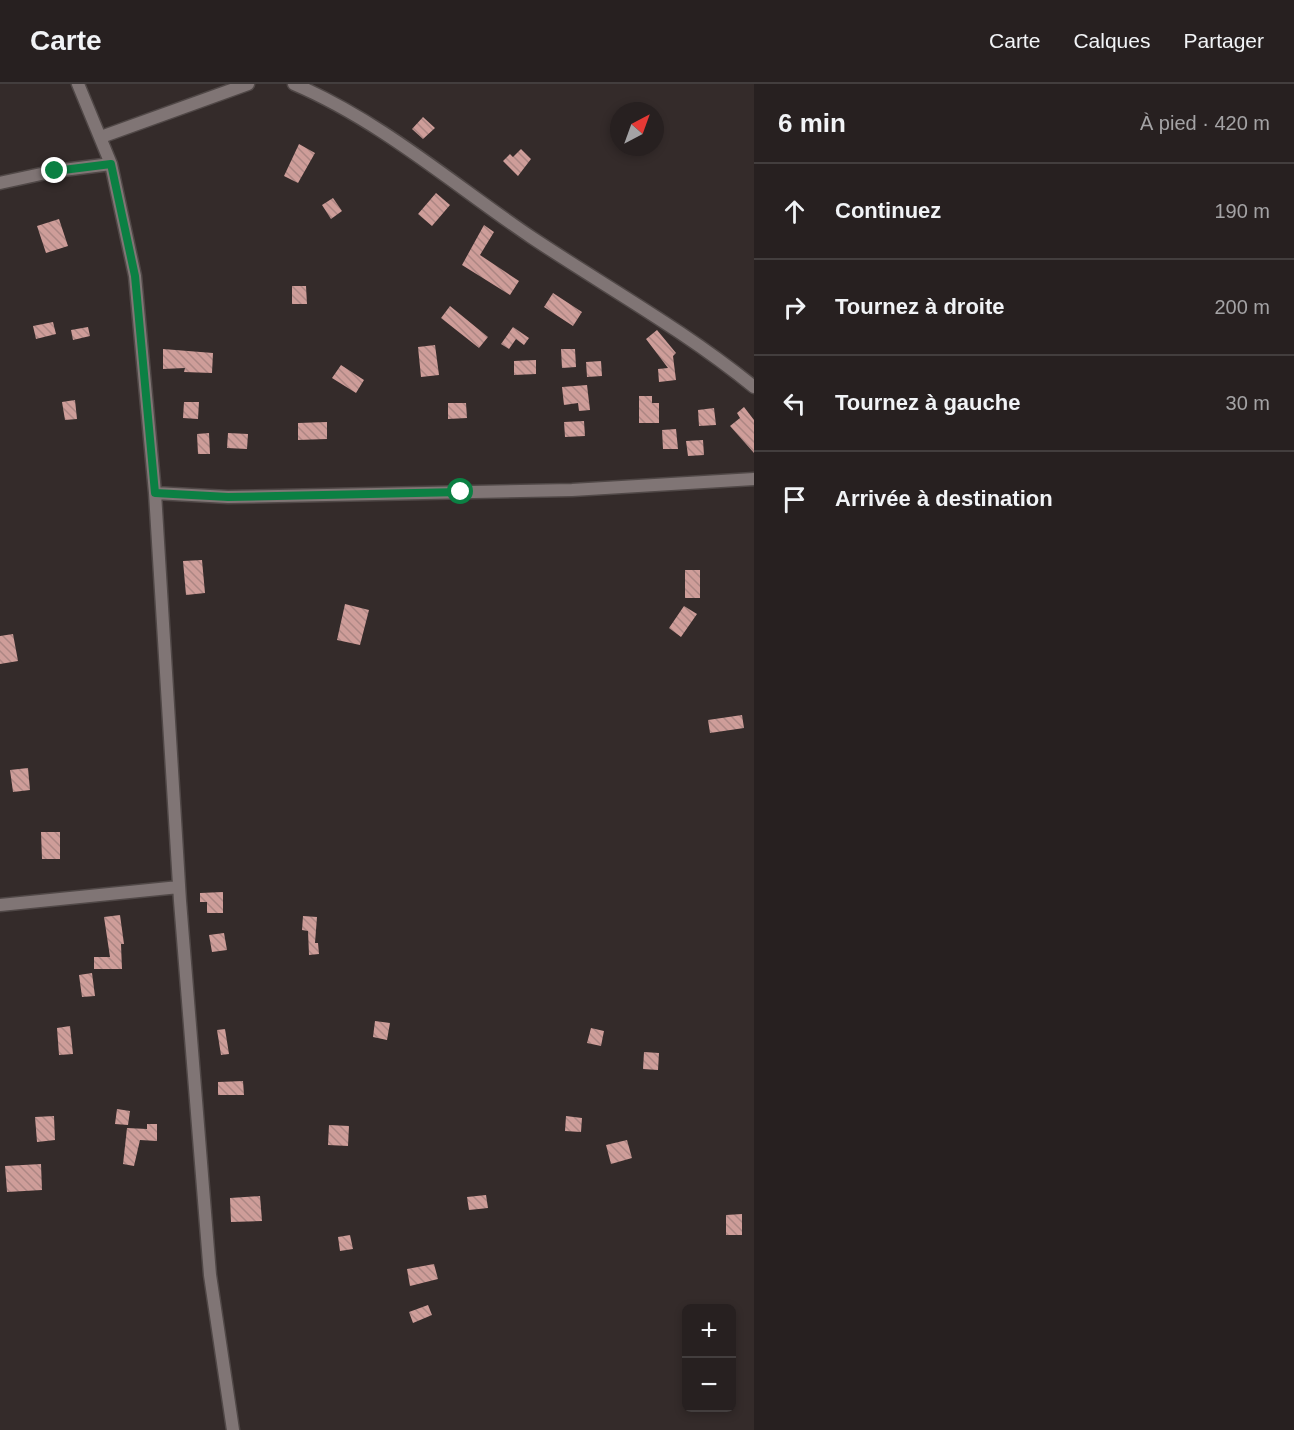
<!DOCTYPE html>
<html lang="fr">
<head>
<meta charset="utf-8">
<style>
  body { margin:0; font-family:Helvetica,sans-serif; background:#2f2829; color:#f1f3f6 }
  .controls { position:absolute; right:18px; bottom:18px; display:grid; overflow:hidden; border-radius:9px; box-shadow:0 3px 9px #0003 }
  .controls button { width:54px; height:54px; display:grid; place-items:center; padding:0; border:0; border-bottom:2px solid #433e3e; background:#272020; color:#f1f3f6; font:30px sans-serif }
  .compass { position:absolute; left:610px; top:18px; width:54px; height:54px; border-radius:50%; background:#272020; box-shadow:0 3px 9px #0003; rotate:41deg }
  .stop { position:absolute; width:18px; height:18px; margin:-14px; border:4px solid #0b8043; border-radius:50%; background:#fff }
  .stop.end { background:#0b8043; border-color:#fff; box-shadow:0 2px 6px #0008 }
  .list { margin:0; padding:0; list-style:none }
  h2 { display:flex; justify-content:space-between; align-items:center; height:78px; margin:0; padding:0 24px; font-size:26px }
  h2 small { font-size:20px; font-weight:400; color:#a4a3a5 }
  .list li { display:grid; grid-template-columns:39px 1fr auto; gap:18px; align-items:center; box-sizing:border-box; height:96px; padding:0 24px; border-top:2px solid #433e3e }
  .list b { display:block; font-size:22px; white-space:nowrap }
  .list em { font-size:20px; font-style:normal; color:#a4a3a5 }
  .icon { flex:none; width:33px; height:33px; fill:none; stroke:currentColor; stroke-width:2; stroke-linecap:round; stroke-linejoin:round }
  .map { position:relative; flex:none; width:754px; height:1346px; overflow:hidden }
  header { display:flex; align-items:center; gap:36px; box-sizing:border-box; height:84px; padding:0 30px; background:#272020; border-bottom:2px solid #433e3e }
  header strong { font-size:28px }
  nav { display:flex; gap:33px; margin-inline-start:auto; font-size:21px }
  main { display:flex }
  aside { flex:1; background:#272020 }
  .map>svg:first-child { display:block }
  .building { fill:url(#building-back-hatch) }
  .lines { fill:none; stroke-linecap:round; stroke-linejoin:round }
  .street-casing { stroke:#504847; stroke-width:15 }
  .street { stroke:#807575; stroke-width:12 }
  .route { stroke:#0b8043; stroke-width:8 }
</style>
</head>
<body>
<header>
<strong>Carte</strong>
<nav><a>Carte</a><a>Calques</a><a>Partager</a></nav>
</header>
<main>
<div class="map">
<svg width="754" height="1346" viewBox="0 0 754 1346">
  <defs>
    <pattern id="building-back-hatch" width="6" height="6" patternUnits="userSpaceOnUse" patternTransform="scale(1.5)"><rect width="6" height="6" fill="#ce9d99"/><path d="M-1 5l2 2M0 0l6 6M5-1l2 2" fill="none" stroke="#ac8683"/></pattern>
  </defs>
  <rect width="100%" height="100%" fill="#342b2a"/>
  <!-- building -->
  <path class="building" d="M423,33L435,44L423,55L412,45Z
    M299,60L315,69L298,99L284,92Z
    M521,65L531,75L518,92L503,77L510,70L513,73Z
    M436,109L450,121L432,142L418,130Z
    M333,114L342,127L331,135L322,121Z
    M59,135L68,162L46,169L37,142Z
    M484,141L494,148L480,171L519,197L510,211L462,181Z
    M292,202H306L307,220H292Z
    M553,209L582,228L573,242L544,223Z
    M450,222L488,253L479,264L441,234Z
    M53,238L56,250L36,255L33,242Z
    M88,243L90,252L73,256L71,246Z
    M513,243L529,254L524,261L516,255L509,265L501,260Z
    M657,246L676,269L673,272L676,296L659,298L658,285L668,284L646,255Z
    M435,261L439,291L421,293L418,263Z
    M163,265L213,269L212,289L184,288L185,284L163,285Z
    M561,265H575L576,283L562,284Z
    M536,276V290L514,291V277Z
    M601,277L602,292L587,293L586,278Z
    M341,281L364,296L356,309L332,294Z
    M587,301L590,326L579,327L578,319L564,321L562,303Z
    M639,312H652V319H659V339H639Z
    M75,316L77,335L65,336L62,318Z
    M184,318H199L198,335L183,334Z
    M448,319H466L467,334L448,335Z
    M744,323L754,336V369L730,342L740,334L737,329Z
    M714,324L716,341L699,342L698,326Z
    M584,337L585,352L565,353L564,338Z
    M327,338V355L298,356V339Z
    M676,345L678,365H663L662,346Z
    M209,349L210,370H198L197,350Z
    M228,349L248,350L247,365L227,364Z
    M703,356L704,371L688,372L686,357Z
    M202,476L205,509L186,511L183,477Z
    M685,486H700V514H685Z
    M345,520L369,526L360,561L337,556Z
    M684,522L697,530L681,553L669,544Z
    M13,550L18,577L0,580V552Z
    M742,631L744,644L710,649L708,636Z
    M28,684L30,706L13,708L10,686Z
    M41,748H60V775H42Z
    M223,808V829H207V818H200V809Z
    M120,831L124,860H121L122,885H94V873H110L104,833Z
    M303,832L317,833L315,859H318L319,870L309,871L308,847L302,846Z
    M224,849L227,866L212,868L209,851Z
    M92,889L95,912L82,913L79,891Z
    M375,937L390,939L387,956L373,953Z
    M70,942L73,970L59,971L57,944Z
    M591,944L604,947L601,962L587,959Z
    M225,945L229,970L221,971L217,946Z
    M644,968L659,969L658,986L643,985Z
    M243,997L244,1011H218V998Z
    M117,1025L130,1027L128,1041L115,1040Z
    M54,1032L55,1056L37,1058L35,1033Z
    M566,1032L582,1034L581,1048L565,1047Z
    M147,1040H157V1057L140,1056L134,1082L123,1080L127,1044L147,1045Z
    M329,1041L349,1042L348,1062L328,1061Z
    M627,1056L632,1074L611,1080L606,1061Z
    M41,1080L42,1106L7,1108L5,1082Z
    M486,1111L488,1124L469,1126L467,1113Z
    M260,1112L262,1137L231,1138L230,1114Z
    M742,1130V1151H726V1131Z
    M350,1151L353,1165L340,1167L338,1153Z
    M434,1180L438,1195L410,1202L407,1185Z
    M428,1221L432,1231L413,1239L409,1228Z"/>
  <g class="lines">
    <!-- street casing -->
    <g class="street-casing">
      <path id="street" d="M78,0L111,80L135,192L155,409L180,817L210,1191L233,1346
        M294,0C381,37 454,101 531,153C606,203 684,246 754,303
        M101,53L248,0
        M0,99L55,87L111,80
        M155,409L228,413L572,406L754,395
        M0,821L179,803"/>
    </g>
    <!-- street -->
    <use href="#street" class="street"/>
  </g>
  <g class="lines">
    <!-- route -->
    <path class="route" d="M55,87L111,80L135,192L155,409L228,413L461,408"/>
  </g>
</svg>
<div class="controls">
<button>+</button>
<button>−</button>
</div>
<svg class="compass" viewBox="-18 -18 36 36"><path d="M0-13l5 13h-10z" fill="#e53935"/><path d="M0 13l5-13h-10z" fill="#a4a3a5"/></svg>
<div class="stop" style="left:461px;top:408px"></div>
<div class="stop end" style="left:55px;top:87px"></div>
</div>
<aside>
<h2>6 min<small>À pied · 420 m</small></h2>
<ul class="list">
<li><svg class="icon" aria-label="ahead" viewBox="0 0 24 24"><path d="M12 20V5M6 11l6-6 6 6"/></svg><div><b>Continuez</b></div><em>190 m</em></li>
<li><svg class="icon" aria-label="right" viewBox="0 0 24 24"><path d="M7 20v-9h11M14 6l5 5-5 5"/></svg><div><b>Tournez à droite</b></div><em>200 m</em></li>
<li><svg class="icon" aria-label="left" viewBox="0 0 24 24"><path d="M17 20v-9H6M10 6l-5 5 5 5"/></svg><div><b>Tournez à gauche</b></div><em>30 m</em></li>
<li><svg class="icon" aria-label="arrive" viewBox="0 0 24 24"><path d="M6 21V4h12l-3 4 3 4H6"/></svg><div><b>Arrivée à destination</b></div></li>
</ul>
</aside>
</main>
</body>
</html>
